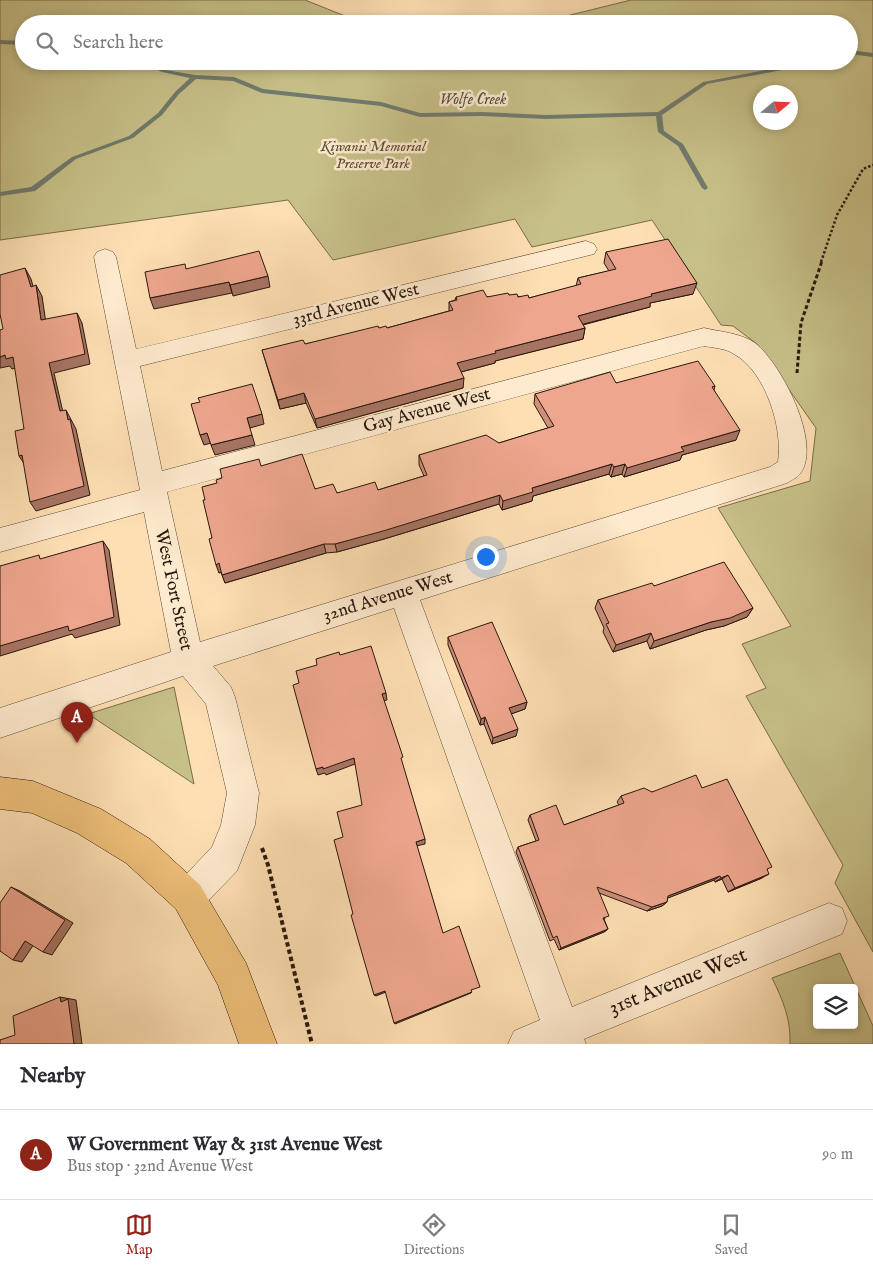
<!DOCTYPE html>
<html lang="en">
<head>
<meta charset="utf-8">
<style>
  body { margin:0; font-family:"IM FELL English",serif; background:#f2f2f3; color:#2b2b33 }
  .controls { position:absolute; right:15px; bottom:15px; display:grid; overflow:hidden; border-radius:5px; box-shadow:0 2px 8px #0003 }
  .controls button { width:45px; height:45px; display:grid; place-items:center; padding:0; border:0; border-bottom:1px solid #e1e1e2; background:#fff; color:#2b2b33; font:25px sans-serif }
  .compass { position:absolute; left:753px; top:85px; width:45px; height:45px; border-radius:50%; background:#fff; box-shadow:0 2px 8px #0003; rotate:71deg }
  .you { position:absolute; left:485px; top:556px; width:18px; height:18px; margin:-12px; border:4px solid #fff; border-radius:50%; background:#1a73e8; box-shadow:0 0 0 8px #1a73e833 }
  .badge { display:grid; place-items:center; width:32px; height:32px; border-radius:50%; background:#8f2418; color:#fff; font-size:16px; font-weight:700 }
  .pin { position:absolute; translate:-50% -41px; filter:drop-shadow(0 1px 2px #0008) }
  .pin::after { content:''; position:absolute; top:26px; width:18px; height:15px; background:inherit; clip-path:polygon(0 0,100% 0,50% 100%) }
  .list { margin:0; padding:0; list-style:none }
  h2 { display:flex; justify-content:space-between; align-items:center; height:65px; margin:0; padding:0 20px; font-size:21px }
  h2 small { font-size:16px; font-weight:400; color:#7c7c81 }
  .list li { display:grid; grid-template-columns:32px 1fr auto; gap:15px; align-items:center; box-sizing:border-box; height:90px; padding:0 20px; border-top:1px solid #e1e1e2 }
  .list b { display:block; font-size:19px; white-space:nowrap }
  .list p { margin:0; font-size:16px; white-space:nowrap; color:#7c7c81 }
  .list em { font-size:16px; font-style:normal; color:#7c7c81 }
  .icon { flex:none; width:28px; height:28px; fill:none; stroke:currentColor; stroke-width:2; stroke-linecap:round; stroke-linejoin:round }
  .map { position:relative; flex:none; width:873px; height:1044px; overflow:hidden }
  .search { position:absolute; background:#fff; box-shadow:0 2px 8px #0003; left:15px; right:15px; top:15px; height:55px; display:flex; align-items:center; gap:12px; box-sizing:border-box; padding:0 18px; border-radius:28px; color:#7c7c81; font-size:19px }
  .sheet { height:155px; background:#fff }
  nav { display:flex; justify-content:space-around; align-items:center; box-sizing:border-box; height:70px; border-top:1px solid #e1e1e2; background:#fff; font-size:14px; color:#7c7c81 }
  nav a { display:grid; justify-items:center; gap:2px }
  nav .on { color:#8f2418 }
  .map>svg:first-child { display:block }
  .green { fill:#c7c088; stroke:#786c4a; fill-rule:evenodd }
  .lines { fill:none; stroke-linecap:round; stroke-linejoin:round }
  .stream { fill:#707b6e; fill-rule:evenodd }
  .minor-casing { stroke:#5e4a36; stroke-width:1 }
  .major-casing { stroke:#28180d; stroke-width:1 }
  .path-far2 { stroke:#28180d; stroke-width:2.5; stroke-dasharray:2.5 2; stroke-linecap:butt }
  .path-far1 { stroke:#28180d; stroke-width:3; stroke-dasharray:4 2.5; stroke-linecap:butt }
  .path { stroke:#28180d; stroke-width:4; stroke-dasharray:4.5 3; stroke-linecap:butt }
  .minor { fill:#feeace; fill-rule:evenodd }
  .major { fill:#efc07a; fill-rule:evenodd }
  .wall { fill:#cd8f7a; stroke:#28180d }
  .shaded-wall { fill:#a77463; stroke:#28180d }
  .building { fill:#eea68e; stroke:#28180d }
  .labels { text-anchor:middle; dominant-baseline:central; stroke-width:5; stroke-linejoin:round; paint-order:stroke }
  .far-park-label { font-size:15px; font-style:italic; fill:#584a32; stroke:#feeace }
  .far-water-label { font-size:16px; font-style:italic; fill:#525245; stroke:#feeace }
  .street-label { font-size:18px; fill:#28180d; stroke:#feeace }
  .near-street-label { font-size:21px; fill:#28180d; stroke:#feeace }
</style>
</head>
<body>
<div class="map">
<svg width="873" height="1044" viewBox="0 0 873 1044">
  <rect width="100%" height="100%" fill="#fedfb3"/>
  <filter id="stains"><feTurbulence type="fractalNoise" baseFrequency=".004" numOctaves="4"/><feColorMatrix values="0 0 0 0 .2 0 0 0 0 .09 0 0 0 0 .02 0 0 0 .5 -.17"/></filter>
  <radialGradient id="worn" r=".72"><stop offset=".6" stop-color="#630" stop-opacity="0"/><stop offset="1" stop-color="#630" stop-opacity=".3"/></radialGradient>
  <!-- green -->
  <path class="green" d="M0,0H305L345,16L457,24H24V61H849V24H534L631,0H873V952L835,883L843,865L746,696L766,688L742,644L791,626L718,508L810,481L816,428L757,344L733,326L721,325L652,220L532,247L515,219L333,260L288,200L0,240ZM760,92H790V122H760Z
    M174,687L194,784L88,714Z
    M840,953L873,1026V1044H790C791,1020 783,1000 772,978ZM817,988H854V1025H817Z"/>
  <g class="lines">
    <!-- stream -->
    <path class="stream" d="M0,40L24,41V45L0,44Z
      M849,50L873,53V57L849,54Z
      M137,61H146L166,70L195,75L234,77L263,89L381,102L420,113L482,112L546,115L658,112L703,82L791,65L796,61H803L793,68L707,84L662,115L664,131L683,144L708,188L705,190L702,188L678,146L658,132L656,116L546,119L482,116L420,117L381,106L262,93L233,81L196,79L179,94L162,115L133,138L76,159L35,191L0,196V192L31,187L72,157L129,136L158,113L175,92L190,78L162,72Z"/>
    <!-- minor casing -->
    <g class="minor-casing">
      <path id="minor" d="M586,241L594,244L597,249L594,254L140,366L162,471L704,328C721,332 741,333 755,343C781,363 823,444 800,474C797,478 791,480 787,483L420,600L572,1007L829,903L842,908L847,921L842,934L584,1039L586,1044H508L514,1031L540,1020L394,608L213,666L231,687L235,697L259,793L255,825L237,871L200,909L188,914L176,909L171,897L176,885L212,847L221,825L227,793L206,704L183,676L0,738V708L171,652L144,512L0,552V528L140,490L94,257L97,252L105,249L113,252L116,257L136,349ZM704,346C714,348 725,348 734,354C766,372 783,428 778,462L770,467L200,642L167,492Z"/>
    </g>
    <!-- major casing -->
    <g class="major-casing">
      <path id="major" d="M0,777L33,781L101,809L150,839L200,885L246,963L277,1044H239L218,985L176,909L126,863L77,833L32,813L0,809Z"/>
    </g>
    <!-- path-far2 -->
    <path class="path-far2" d="M821,262L837,215L863,169L873,165"/>
    <!-- path-far1 -->
    <path class="path-far1" d="M797,373L801,323L822,261"/>
    <!-- path -->
    <path class="path" d="M262,848L268,865L312,1044"/>
    <!-- minor -->
    <use href="#minor" class="minor"/>
    <!-- major -->
    <use href="#major" class="major"/>
  </g>
  <!-- wall -->
  <path class="wall" d="M606,252L693,294L650,303V307L583,325L585,328L583,339L495,361V363L461,372L463,388L317,428L306,403L280,409L262,350L305,344L379,328H387L449,311V302L455,300L456,297H487L509,295L529,298L576,286L578,278L609,271L604,263Z
    M616,383L715,386L714,390L736,440L682,455L680,460L624,477L622,474L611,477L609,474L533,496L532,501L502,510L499,504L384,539L337,552L326,553L225,583L221,572L219,573L205,500L217,483L261,466L315,489L337,493L378,490L424,476L419,465V455L499,443L548,428L534,404L535,394Z
    M654,586L753,608L747,617L724,626L706,630L650,649L647,641L613,652L603,632L604,628L595,608L598,600Z
    M448,637L527,702L525,709L511,714L516,736L492,744L484,724L480,725L448,645Z
    M702,788L767,870L762,878L728,892L722,879L715,882L714,880L667,898V902L662,906L647,911L599,893L605,919H604L608,929L604,932L559,950L554,939L550,941L516,852L518,847L536,841L528,820L530,815L564,825L619,805L617,802L621,796L652,792Z"/>
  <!-- shaded-wall -->
  <path class="shaded-wall" d="M25,268L31,279L36,297L31,287Z
    M268,276L270,287L233,296L230,285Z
    M229,282L232,293L154,309L150,298Z
    M697,283L693,294L650,303V307L576,326L578,316L651,294Z
    M36,285L42,296L47,330L41,320Z
    M77,313L82,323L90,364L54,373L65,421L60,411L49,363Z
    M585,328L583,339L495,361V363L457,373V363L495,351Z
    M5,355L13,357L19,367L12,369L10,366L0,368V357Z
    M464,378L463,388L317,428L315,419Z
    M304,393L306,403L280,409L278,400Z
    M66,410L76,429L90,495L36,511L30,502L68,420Z
    M262,414L264,424L250,428L247,418Z
    M740,430L736,440L682,455L680,460L624,477L627,468L681,447Z
    M207,433L211,443L204,445L200,435Z
    M252,435L255,445L215,455L211,445Z
    M22,455L25,465L19,456Z
    M612,464L609,474L533,496L532,501L502,510L503,501L532,488Z
    M625,464L622,474L611,477L614,467Z
    M500,495L499,504L384,539L337,552L335,544Z
    M103,541L109,550L120,625L75,638L72,634L0,656V646Z
    M324,544L326,553L225,583L222,575Z
    M219,563L223,572L219,573L216,565Z
    M753,608L747,617L724,626L706,630L650,649L654,641Z
    M651,633L647,641L613,652L616,645Z
    M386,693L387,700L383,701L382,694Z
    M527,702L525,709L508,715L509,708Z
    M485,717L484,724L480,725L481,719Z
    M518,729L516,736L492,744L493,738Z
    M354,758L355,764L326,775L325,773L318,775L316,769Z
    M425,839V844L416,846V842Z
    M769,874L762,878L728,892L735,888Z
    M728,875L722,879L715,882L721,878Z
    M720,876L714,880L663,900L668,896Z
    M11,887L20,891L73,923L52,955L43,952Z
    M667,902L662,906L647,911L652,907Z
    M608,929L604,932L559,950L561,948Z
    M25,941L34,944L22,962L13,960Z
    M385,991L386,992L376,996L374,995Z
    M472,992L471,993L395,1024L394,1023Z
    M60,997L76,1000L82,1044H74L61,1002Z"/>
  <!-- building -->
  <path class="building" d="M668,239L697,283L651,294L652,296L578,316L585,328L495,351L496,353L457,363L464,378L315,419L304,393L278,400L262,350L303,340L305,344L378,326L379,328L386,326L387,328L453,310L449,302L457,300L456,297L483,290L487,297L508,293L509,295L517,294L518,297L528,295L529,298L581,284L578,278L616,269L606,252Z
    M259,251L268,276L230,285L229,282L150,298L145,272L185,264L186,269Z
    M25,268L31,287L36,285L41,320L77,313L85,354L49,363L60,411L66,410L68,420L70,419L84,486L30,502L22,455L19,456L15,431L24,429L13,357L6,359L5,355L0,357V330L3,329L0,314V275Z
    M698,361L715,386L712,387L740,430L681,447L684,451L627,468L625,464L614,467L612,464L532,488L533,492L503,501L500,495L383,531L335,544H324L222,575L219,563L216,565L209,539L212,538L203,500H205L202,487L217,483L216,480L222,478L220,469L259,459L261,466L302,454L315,489L333,484L337,493L375,482L378,490L427,475L419,455L486,435L499,443L554,426L535,394L610,372L616,383Z
    M252,384L262,414L247,418L252,435L211,445L207,433L200,435L191,404L200,402L198,398Z
    M103,541L114,617L69,631L68,626L0,646V566L39,555L40,559Z
    M724,562L753,608L730,618L711,622L654,641L651,633L616,645L606,624L609,623L598,600L652,583L654,586Z
    M492,622L527,702L509,708L518,729L493,738L485,717L481,719L448,637Z
    M371,646L386,693L382,694L403,757L401,758L425,839L416,842L443,933L459,926L480,987L471,990L472,992L394,1023L385,991L374,995L351,915L353,914L334,840L343,837L337,812L362,805L354,758L323,769V767L316,769L293,685L299,683L296,671L317,665L316,659L339,652L340,655Z
    M696,775L702,788L727,779L772,867L767,869L769,874L735,888L728,875L721,878L720,876L668,896L667,902L652,907L597,887L609,916L603,918L608,929L561,948L557,936L553,938L518,847L539,840L530,815L556,805L564,825L624,803L621,796L644,788L652,792Z
    M11,887L65,920L43,952L25,941L13,960L0,951V903Z
    M60,997L61,1002L68,999L74,1044H0V1040L15,1035L13,1016Z"/>
  <g class="labels">
    <!-- far-park labels -->
    <g class="far-park-label">
      <text x="373" y="146">Kiwanis Memorial<tspan x="373" dy="17">Preserve Park</tspan></text>
    </g>
    <!-- far-water labels -->
    <g class="far-water-label">
      <text x="473" y="100">Wolfe Creek</text>
    </g>
    <!-- street labels -->
    <g class="street-label">
      <text transform="translate(356 305) rotate(-14)">33rd Avenue West</text>
      <text transform="translate(427 411) rotate(-15)">Gay Avenue West</text>
      <text transform="translate(173 590) rotate(78)">West Fort Street</text>
      <text transform="translate(388 597) rotate(-17)">32nd Avenue West</text>
    </g>
    <!-- near-street labels -->
    <g class="near-street-label">
      <text transform="translate(678 982) rotate(-22)">31st Avenue West</text>
    </g>
  </g>
  <rect width="100%" height="100%" filter="url(#stains)"/>
  <rect width="100%" height="100%" fill="url(#worn)"/>
</svg>
<div class="controls">
<button><svg class="icon" aria-label="layers" viewBox="0 0 24 24"><path d="M12 4l9 5-9 5-9-5zM3 14l9 5 9-5"/></svg></button>
</div>
<svg class="compass" viewBox="-18 -18 36 36"><path d="M0-13l5 13h-10z" fill="#e53935"/><path d="M0 13l5-13h-10z" fill="#7c7c81"/></svg>
<div class="you"></div>
<div class="pin badge" style="left:77px;top:743px">A</div>
<div class="search"><svg class="icon" aria-label="search" viewBox="0 0 24 24"><circle cx="10" cy="10" r="6"/><path d="M15 15l6 6"/></svg>Search here</div>
</div>
<section class="sheet">
<h2>Nearby<small></small></h2>
<ul class="list">
<li><span class="badge">A</span><div><b>W Government Way &amp; 31st Avenue West</b><p>Bus stop · 32nd Avenue West</p></div><em>90 m</em></li>
</ul>
</section>
<nav>
<a class="on"><svg class="icon" aria-label="map" viewBox="0 0 24 24"><path d="M3 6l6-2 6 2 6-2v14l-6 2-6-2-6 2zM9 4v14M15 6v14"/></svg>Map</a>
<a><svg class="icon" aria-label="directions" viewBox="0 0 24 24"><path d="M12 3l9 9-9 9-9-9zM9 14v-3h6M13 9l2 2-2 2"/></svg>Directions</a>
<a><svg class="icon" aria-label="saved" viewBox="0 0 24 24"><path d="M7 4h10v16l-5-4-5 4z"/></svg>Saved</a>
</nav>
</body>
</html>
